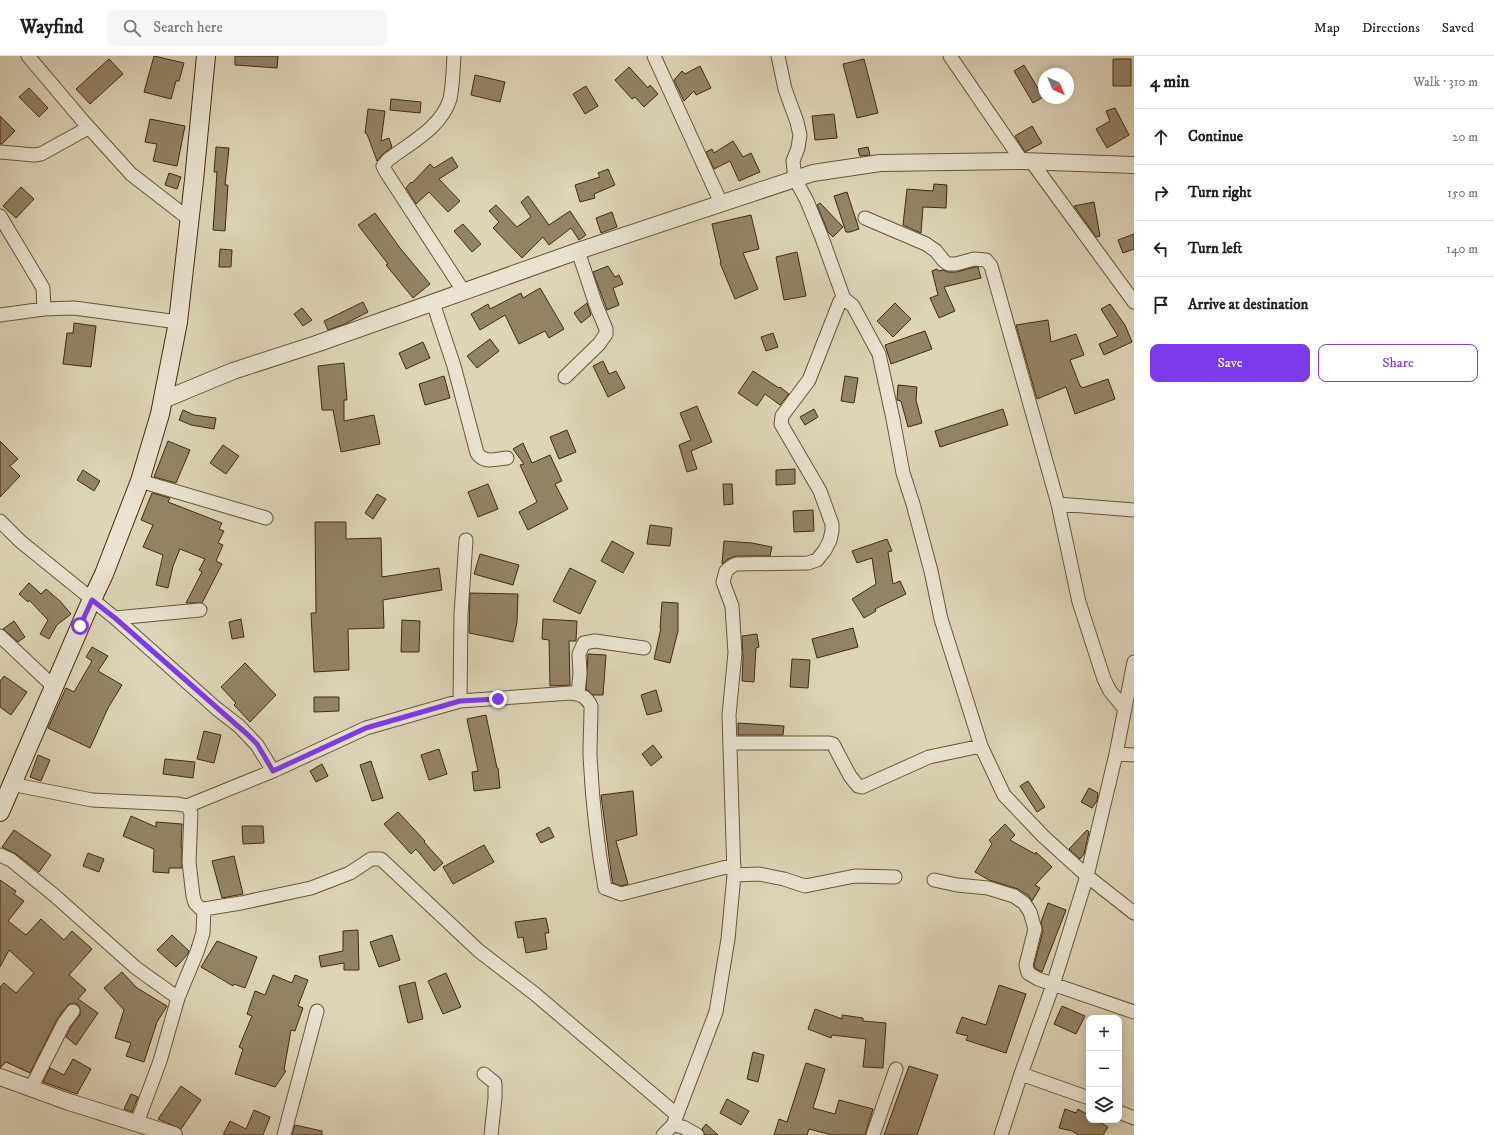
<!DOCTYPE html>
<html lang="en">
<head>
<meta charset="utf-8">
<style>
  body { margin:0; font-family:"IM FELL DW Pica",serif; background:#f6f6f6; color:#202124 }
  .controls { position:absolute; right:12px; bottom:12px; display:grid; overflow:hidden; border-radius:8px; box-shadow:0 2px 10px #0003 }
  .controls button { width:36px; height:36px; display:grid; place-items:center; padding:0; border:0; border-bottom:1px solid #e0e0e0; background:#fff; color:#202124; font:20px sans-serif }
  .compass { position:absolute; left:1038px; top:12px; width:36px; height:36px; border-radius:50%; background:#fff; box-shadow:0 2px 10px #0003; rotate:136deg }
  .stop { position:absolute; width:12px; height:12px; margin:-9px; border:3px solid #7c3aed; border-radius:50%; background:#fff }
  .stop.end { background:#7c3aed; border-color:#fff; box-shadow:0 1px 4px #0008 }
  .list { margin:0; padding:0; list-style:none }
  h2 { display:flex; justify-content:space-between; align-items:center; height:52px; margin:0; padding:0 16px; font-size:17px }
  h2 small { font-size:13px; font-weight:400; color:#757577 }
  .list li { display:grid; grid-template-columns:26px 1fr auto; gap:12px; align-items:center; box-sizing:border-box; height:56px; padding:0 16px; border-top:1px solid #e0e0e0 }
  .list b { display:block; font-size:15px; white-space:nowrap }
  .list em { font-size:13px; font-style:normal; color:#757577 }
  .actions { display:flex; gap:8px; padding:12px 16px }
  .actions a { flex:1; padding:9px 0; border:1px solid #7c3aed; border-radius:8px; text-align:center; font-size:14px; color:#7c3aed }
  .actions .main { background:#7c3aed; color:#fff }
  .icon { flex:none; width:22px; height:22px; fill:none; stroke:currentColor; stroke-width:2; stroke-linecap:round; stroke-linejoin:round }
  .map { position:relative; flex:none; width:1134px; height:1079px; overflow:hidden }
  header { display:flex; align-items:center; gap:24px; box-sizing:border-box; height:56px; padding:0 20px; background:#fff; border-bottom:1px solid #e0e0e0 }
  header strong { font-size:19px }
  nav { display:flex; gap:22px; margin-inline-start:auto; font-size:14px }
  .search { width:280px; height:36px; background:#f6f6f6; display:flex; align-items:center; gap:10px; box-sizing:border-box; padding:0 14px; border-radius:8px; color:#757577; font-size:15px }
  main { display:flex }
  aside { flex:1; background:#fff }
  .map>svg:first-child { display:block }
  .building { fill:#938366; stroke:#422b0e }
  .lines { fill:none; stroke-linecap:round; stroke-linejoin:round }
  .minor-casing { stroke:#695538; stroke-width:15 }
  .tertiary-casing { stroke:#695538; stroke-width:18 }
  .secondary-casing { stroke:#422b0e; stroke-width:20 }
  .minor { stroke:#eae3d1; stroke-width:13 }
  .tertiary { stroke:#eae3d1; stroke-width:16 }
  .secondary { stroke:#eae3d1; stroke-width:18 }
  .route { stroke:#7c3aed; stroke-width:5 }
</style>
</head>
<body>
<header>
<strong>Wayfind</strong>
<div class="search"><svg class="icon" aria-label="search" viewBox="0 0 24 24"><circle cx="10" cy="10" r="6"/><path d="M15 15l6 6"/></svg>Search here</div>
<nav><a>Map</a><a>Directions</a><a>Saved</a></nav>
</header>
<main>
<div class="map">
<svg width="1134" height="1079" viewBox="0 0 1134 1079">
  <rect width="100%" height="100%" fill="#ded4b8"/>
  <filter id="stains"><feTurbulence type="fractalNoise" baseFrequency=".005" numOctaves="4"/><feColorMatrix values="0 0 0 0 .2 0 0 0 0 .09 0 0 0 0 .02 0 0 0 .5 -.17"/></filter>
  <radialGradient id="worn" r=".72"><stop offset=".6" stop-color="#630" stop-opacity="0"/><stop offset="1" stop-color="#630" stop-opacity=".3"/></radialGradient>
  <!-- building -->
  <path class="building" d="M154,0L184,7L179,25H176L171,43L144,36Z
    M235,0H278L277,12L235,9Z
    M109,3L123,18L90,48L76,33Z
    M864,3L878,57L857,62L843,8Z
    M1113,3H1131V30H1113Z
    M1024,9L1043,41L1033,47L1014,15Z
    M700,10L711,32L696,39L694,35L684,45L674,24L682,15L685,18Z
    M629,11L648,32L650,29L658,38L644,51L635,41L632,43L615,24Z
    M475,19L505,26L500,46L471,39Z
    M586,30L598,50L585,58L573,38Z
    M29,32L48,52L39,61L19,41Z
    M391,43L421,46L420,57L390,54Z
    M1115,52L1129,79L1107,92L1096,73L1110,65L1106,55Z
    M368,53L385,55L381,85L389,82L392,91L383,98L377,105L367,78L365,77Z
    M834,58L837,82L815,84L812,60Z
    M0,60L15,75L2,88H0Z
    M150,63L185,70L177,110L153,105L157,88L145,86Z
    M1032,70L1042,87L1025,96L1015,80Z
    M733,85L743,101L751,97L760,116L739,125L730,105L714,113L706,96L712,93L714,97Z
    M216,91L229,92L225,129H228L225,175L213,174L217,116H214Z
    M868,91L870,99L860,100L858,93Z
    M452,101L458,111L439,123L460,145L448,156L429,136L416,148L406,132L411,126L412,127L430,108L434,112Z
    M608,113L615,129L594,138L595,142L580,146L575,129L600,121L598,117Z
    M169,117L181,121L177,133L165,129Z
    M934,128L947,129L946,152L923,151L921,177L903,169L907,133L933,135Z
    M21,131L34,143L16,162L3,150Z
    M847,136L859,173L850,176H846L834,140Z
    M528,140L549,169L570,155L586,179L579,184L571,172L549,189L543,181L522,202L493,172L499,166L489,155L496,149L517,171L531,161L521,146Z
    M1094,146L1100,180L1096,181L1074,150Z
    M820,147L843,171L833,181L828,176L817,149Z
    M612,156L617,171L601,177L596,162Z
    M375,157L400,192L430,228L413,242L386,209L388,208L358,169Z
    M751,159L759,193L743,197L758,233L735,243L720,207H721L712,168Z
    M463,168L481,188L472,196L454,175Z
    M1134,178V193L1123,197L1118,184Z
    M220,193L232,194L231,211H219Z
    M797,196L806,240L784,244L776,201Z
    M608,210L615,221L619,219L623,228L613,232L619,249L607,254L593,216Z
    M975,211H978L981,222L944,231L955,255L939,262L930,242L938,239L932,215L937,213L938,215L943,214L948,216H956Z
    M540,232L564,273L549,282L545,275L519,288L505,259L480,274L471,258L488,248L490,253L521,237L523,242Z
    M363,246L368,256L345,268L328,274L324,265Z
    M587,247L591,259L581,267L574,257Z
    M895,247L911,263L893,281L877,265Z
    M1110,248L1125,269L1132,286L1104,299L1099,288L1118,280L1101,253Z
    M302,252L312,264L303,270L294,258Z
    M1048,264L1051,286L1076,278L1084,299L1070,304L1080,330H1081L1082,332L1108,323L1115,343L1075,358L1066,331L1037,343L1016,269Z
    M74,267L96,270L91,311L63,308L67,277H73Z
    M925,275L932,293L891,308L885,289Z
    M773,277L778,291L766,295L761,281Z
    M490,283L499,295L477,312L467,300Z
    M423,286L430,302L406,313L399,297Z
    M603,305L609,318L616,315L625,332L608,341L593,310Z
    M344,307L347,344H344V365L374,359L380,388L341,396L333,354H322L318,310Z
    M753,315L779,332L780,331L789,338L780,349L765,338L757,350L738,337Z
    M444,320L450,342L425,349L419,328Z
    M845,320L858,322L854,347L841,345Z
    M898,329L917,331L916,344L922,367L908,371L901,345L897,344Z
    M697,350L712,386L691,395L697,413L687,416L679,389L691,384L680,357Z
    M814,353L818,361L805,369L800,361Z
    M1003,353L1008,369L940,391L935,375Z
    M183,354L194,359L216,362L214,373L191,369L179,364Z
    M567,374L576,396L559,403L550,381Z
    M0,385L18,403L10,410L20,420L0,441Z
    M168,385L190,394L176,427L154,421Z
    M523,387L532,407L550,399L562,425L555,428L568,453L528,474L519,456L537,446L520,409L524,408L513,393Z
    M223,389L239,400L226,418L210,407Z
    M795,413V428L776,429V414Z
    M83,414L100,425L94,435L77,424Z
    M488,428L498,453L478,461L468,436Z
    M723,428H732L733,448L724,449Z
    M152,437L170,442L168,446L222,467L219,473L224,475L218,487L223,489L216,505L222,508L202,547H186L202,516L199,514L205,503L180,493L173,510L168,532L156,529L163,499L143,491L153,469L141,464Z
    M377,438L386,443L373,463L365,457Z
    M813,454L814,475L794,476L793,455Z
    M315,466H346V483L381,482L382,521L439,512L442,534L383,544L384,572L348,573L349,614L314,616L311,557H316Z
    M650,469L672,472L670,490L647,488Z
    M887,483L892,495L888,496L893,528L900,525L906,538L875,553L876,555L864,562L852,543L876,528L872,502L857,507L852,495Z
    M612,485L634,497L623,517L601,505Z
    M724,485L752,487L772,491L770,500H736L728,503L722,508Z
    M480,498L519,509L513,529L474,518Z
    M570,512L596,525L580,558L553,545Z
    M29,527L41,538L46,533L60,545L71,558L57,569L49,583L40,578L48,564L29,544L28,546L19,538Z
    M470,537L518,538L517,566L513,586L469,577Z
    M662,546L678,547V575L670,607L654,603L661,572H660Z
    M241,563L244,581L232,583L229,566Z
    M543,563L577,565L576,585H569L570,629L550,630L549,584L542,583Z
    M402,564L420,565L419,596H401Z
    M14,565L25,581L18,586L3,573Z
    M853,572L858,591L817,602L812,583Z
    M757,578L759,591L756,592L754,626L742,625L743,603L742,580Z
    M92,591L108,600L98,615L122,629L108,652L90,692L48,672L66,632L74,636L92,605L86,601Z
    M588,598L606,599L603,639H593L586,633Z
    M792,603L810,604L808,632L790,631Z
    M245,607L276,639L250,666L234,649L236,647L221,631Z
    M4,620L27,636L11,659L0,651V625Z
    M656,634L662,655L647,659L641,639Z
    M314,641H339V655L314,656Z
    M486,659L497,712H498L500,732L474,735L472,716L478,715L467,663Z
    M738,667L784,670L783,679H738Z
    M204,675L221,679L214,707L197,703Z
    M653,689L662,701L651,710L642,698Z
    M439,693L447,718L429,724L421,699Z
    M38,699L50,704L41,725L30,721Z
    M165,703L195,706L193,722L163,718Z
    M371,705L383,742L372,745L360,709Z
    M322,708L328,720L316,726L310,715Z
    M1028,725L1045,751L1037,756L1020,730Z
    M1089,732L1098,737L1097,745L1092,752L1081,746Z
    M633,735L637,779L616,785L628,828L621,830L613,827L612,823L601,739Z
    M398,756L425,785L424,786L443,807L434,815L416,793L411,798L384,768Z
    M131,760L156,771V766L182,768L181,791H182V812H169V817L153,816L154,793L123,780Z
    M1005,768L1015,779L1010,784L1035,798L1036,796L1052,811L1035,829L1040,832L1032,845L1029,840L1018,833L989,824L975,816L992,788L989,784Z
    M242,770H263L264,787L243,788Z
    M549,771L554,781L541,787L536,778Z
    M14,774L51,799L39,816L16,798L2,791Z
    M1087,774L1089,776L1084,798L1080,803L1069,793Z
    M484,789L494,806L453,828L443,811Z
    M88,797L104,803L99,816L83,810Z
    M234,800L243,838L222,842L212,805Z
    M0,824L16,835L14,838L24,845L8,865L26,879L41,863L64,884L72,875L92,893L69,919L86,934L78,943L98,957L76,989L66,981L71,971L80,959V952L78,949L74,947L70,948L67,950L57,963L30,1017L6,1006L0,1012V931L4,927L16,937L34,917L9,894L0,911Z
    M1048,847L1066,854L1042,916L1035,912L1034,909L1043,875L1041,866Z
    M546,862L549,877H545L547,893L526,897L523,881L518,882L515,866Z
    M358,874L359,914H344V907L321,911L319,900L343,895V875Z
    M172,879L189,895L187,899L176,911L157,894Z
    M392,879L400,904L379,911L370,886Z
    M217,885L257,901L245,932L234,928L233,930L201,911Z
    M122,916L137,932L167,950L157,966L144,1006L126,1000L131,987L115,982L124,954L104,932Z
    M446,917L461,951L443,958L428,925Z
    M273,919L292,927L295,919L308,924L298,950L303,952L295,975L291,974L284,1014L286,1015L275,1031L235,1018L243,993L239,991L252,960L247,958L255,935L265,939Z
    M415,926L423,963L408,967L399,930Z
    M999,929L1026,938L1006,997L966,984L968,980L956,977L962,961L986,969Z
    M1062,950L1085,960L1076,978L1054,968Z
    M815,953L842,963V959L863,962V965L886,967L883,1012L863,1011L866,983L832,979L831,982L808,973Z
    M753,996L764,999L758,1026L747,1023Z
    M73,1003L91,1013L77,1038L43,1026L50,1012L64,1019Z
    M806,1007L825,1013L813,1052L835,1058L839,1044L873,1053L865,1079H832L809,1073L807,1079H774L779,1063L787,1066Z
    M909,1010L938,1019L917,1079H884Z
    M181,1030L201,1044L181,1073L158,1063Z
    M131,1038L138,1041L132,1056L124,1053Z
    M727,1043L749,1055L741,1069L720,1057Z
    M1065,1053L1076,1057L1078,1053L1088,1059L1089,1064H1096L1108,1071L1103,1079H1078L1072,1075L1059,1072Z
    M254,1054L270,1061L263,1079H223L230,1065L246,1073Z
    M706,1068L718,1079H705L702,1073Z
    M295,1069L322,1075V1079H292Z"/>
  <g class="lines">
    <!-- minor casing -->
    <g class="minor-casing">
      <path id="minor" d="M28,0L83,65L131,118L189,163
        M454,0C453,14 453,29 450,43C441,72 410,87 388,104L383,110L386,116L464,236
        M654,0L721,147
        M778,0L785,33L797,66L800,79L798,92L793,105L795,123L807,145L822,182L844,243
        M950,0L1022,105
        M0,96L34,99L41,98L88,72
        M1031,105L1134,246
        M0,160L43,232L44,253
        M865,162L926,188L936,195L943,204L948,208H956L974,203L986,204L991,210L1058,448L1079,546L1104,623L1110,635L1124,652
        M433,247L454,310L477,397C484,408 496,403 507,402
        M0,259L44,253L74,252L178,266
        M565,321L599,288L606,278V273L596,249L578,195
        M140,425L266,462
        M1058,448L1134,454
        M0,465L20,485L115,562L217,653L239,670L257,689L273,715
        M115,562L200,554
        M0,580L54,631
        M578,638L580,617L579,598L584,587L595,585L644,592
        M460,645L461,558L466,484
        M731,687H829L833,688L850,720L858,730L862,731L929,701L981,690
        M1116,698L1134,699
        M11,728L92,744L178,748L187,750L191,757L189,806L193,840L195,847L200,852L204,853L241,847L311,832L350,817L371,803H381L479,895L535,938L677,1059
        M187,750L273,715L366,672L460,645L571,637C581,638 587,641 591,650C591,666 590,682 590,698C592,743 597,788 605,832L621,838L734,809
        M0,799L11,804L54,839L136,912L178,942L160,1005L137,1067
        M734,819L759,818L784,823L805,830L855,820L895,821
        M934,824L957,829L988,832L1014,840L1024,847L1030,856L1035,873L1026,909L1028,917L1038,923L1134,956
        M178,942L197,896L203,877L204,853
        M484,1018L495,1027V1042L491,1079
        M1021,1018L1089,1042
        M31,1032L64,967L73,955
        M1119,1056L1134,1062
        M673,1069L683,1071L697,1079
        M284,1079L317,955
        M663,1079L673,1069L716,956L728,883L734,819L729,659L735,597L732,550L723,526L726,515L732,510L736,508L808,507L817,504L825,494L830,484L832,475V468L820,435L781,368L782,360L809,324L840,245L844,243L847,245L853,250L879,298L893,363L903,417L913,448L931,515L941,563L981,690L1004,739L1043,780L1087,820L1134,857
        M873,1079L896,1013
        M1001,1079L1021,1018L1053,929L1087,820L1116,698L1134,606"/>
    </g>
    <!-- tertiary casing -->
    <g class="tertiary-casing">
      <path id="tertiary" d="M163,344L233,315L316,288L578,195L813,117L880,107L1022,105L1134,109
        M0,1021L69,1046L174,1079"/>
    </g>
    <!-- secondary casing -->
    <g class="secondary-casing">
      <path id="secondary" d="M0,756L88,552L104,518L140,425L160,358L178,266L194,124L206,0"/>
    </g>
    <!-- minor -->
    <use href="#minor" class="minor"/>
    <!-- tertiary -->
    <use href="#tertiary" class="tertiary"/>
    <!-- secondary -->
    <use href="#secondary" class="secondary"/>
  </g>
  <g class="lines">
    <!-- route -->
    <path class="route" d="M80,570L92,544L115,562L248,679L257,688L273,715L366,672L460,645L498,643"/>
  </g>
  <rect width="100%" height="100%" filter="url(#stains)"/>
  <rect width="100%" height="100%" fill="url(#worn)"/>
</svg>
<div class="controls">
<button>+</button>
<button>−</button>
<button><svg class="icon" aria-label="layers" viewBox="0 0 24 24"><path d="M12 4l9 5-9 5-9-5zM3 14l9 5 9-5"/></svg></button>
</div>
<svg class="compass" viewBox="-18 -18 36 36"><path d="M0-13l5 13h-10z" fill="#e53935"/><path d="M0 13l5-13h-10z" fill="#757577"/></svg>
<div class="stop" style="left:80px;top:570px"></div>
<div class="stop end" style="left:498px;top:643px"></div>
</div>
<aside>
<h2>4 min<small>Walk · 310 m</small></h2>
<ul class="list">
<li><svg class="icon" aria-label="ahead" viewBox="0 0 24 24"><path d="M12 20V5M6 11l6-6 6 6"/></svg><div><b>Continue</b></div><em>20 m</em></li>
<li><svg class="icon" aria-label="right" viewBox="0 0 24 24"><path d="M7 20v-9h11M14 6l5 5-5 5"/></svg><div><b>Turn right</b></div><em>150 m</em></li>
<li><svg class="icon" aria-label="left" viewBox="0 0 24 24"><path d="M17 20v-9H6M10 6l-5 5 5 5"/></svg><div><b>Turn left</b></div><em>140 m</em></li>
<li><svg class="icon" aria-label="arrive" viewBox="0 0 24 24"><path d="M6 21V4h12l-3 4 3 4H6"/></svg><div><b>Arrive at destination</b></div></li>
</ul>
<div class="actions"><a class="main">Save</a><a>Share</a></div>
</aside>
</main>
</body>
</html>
